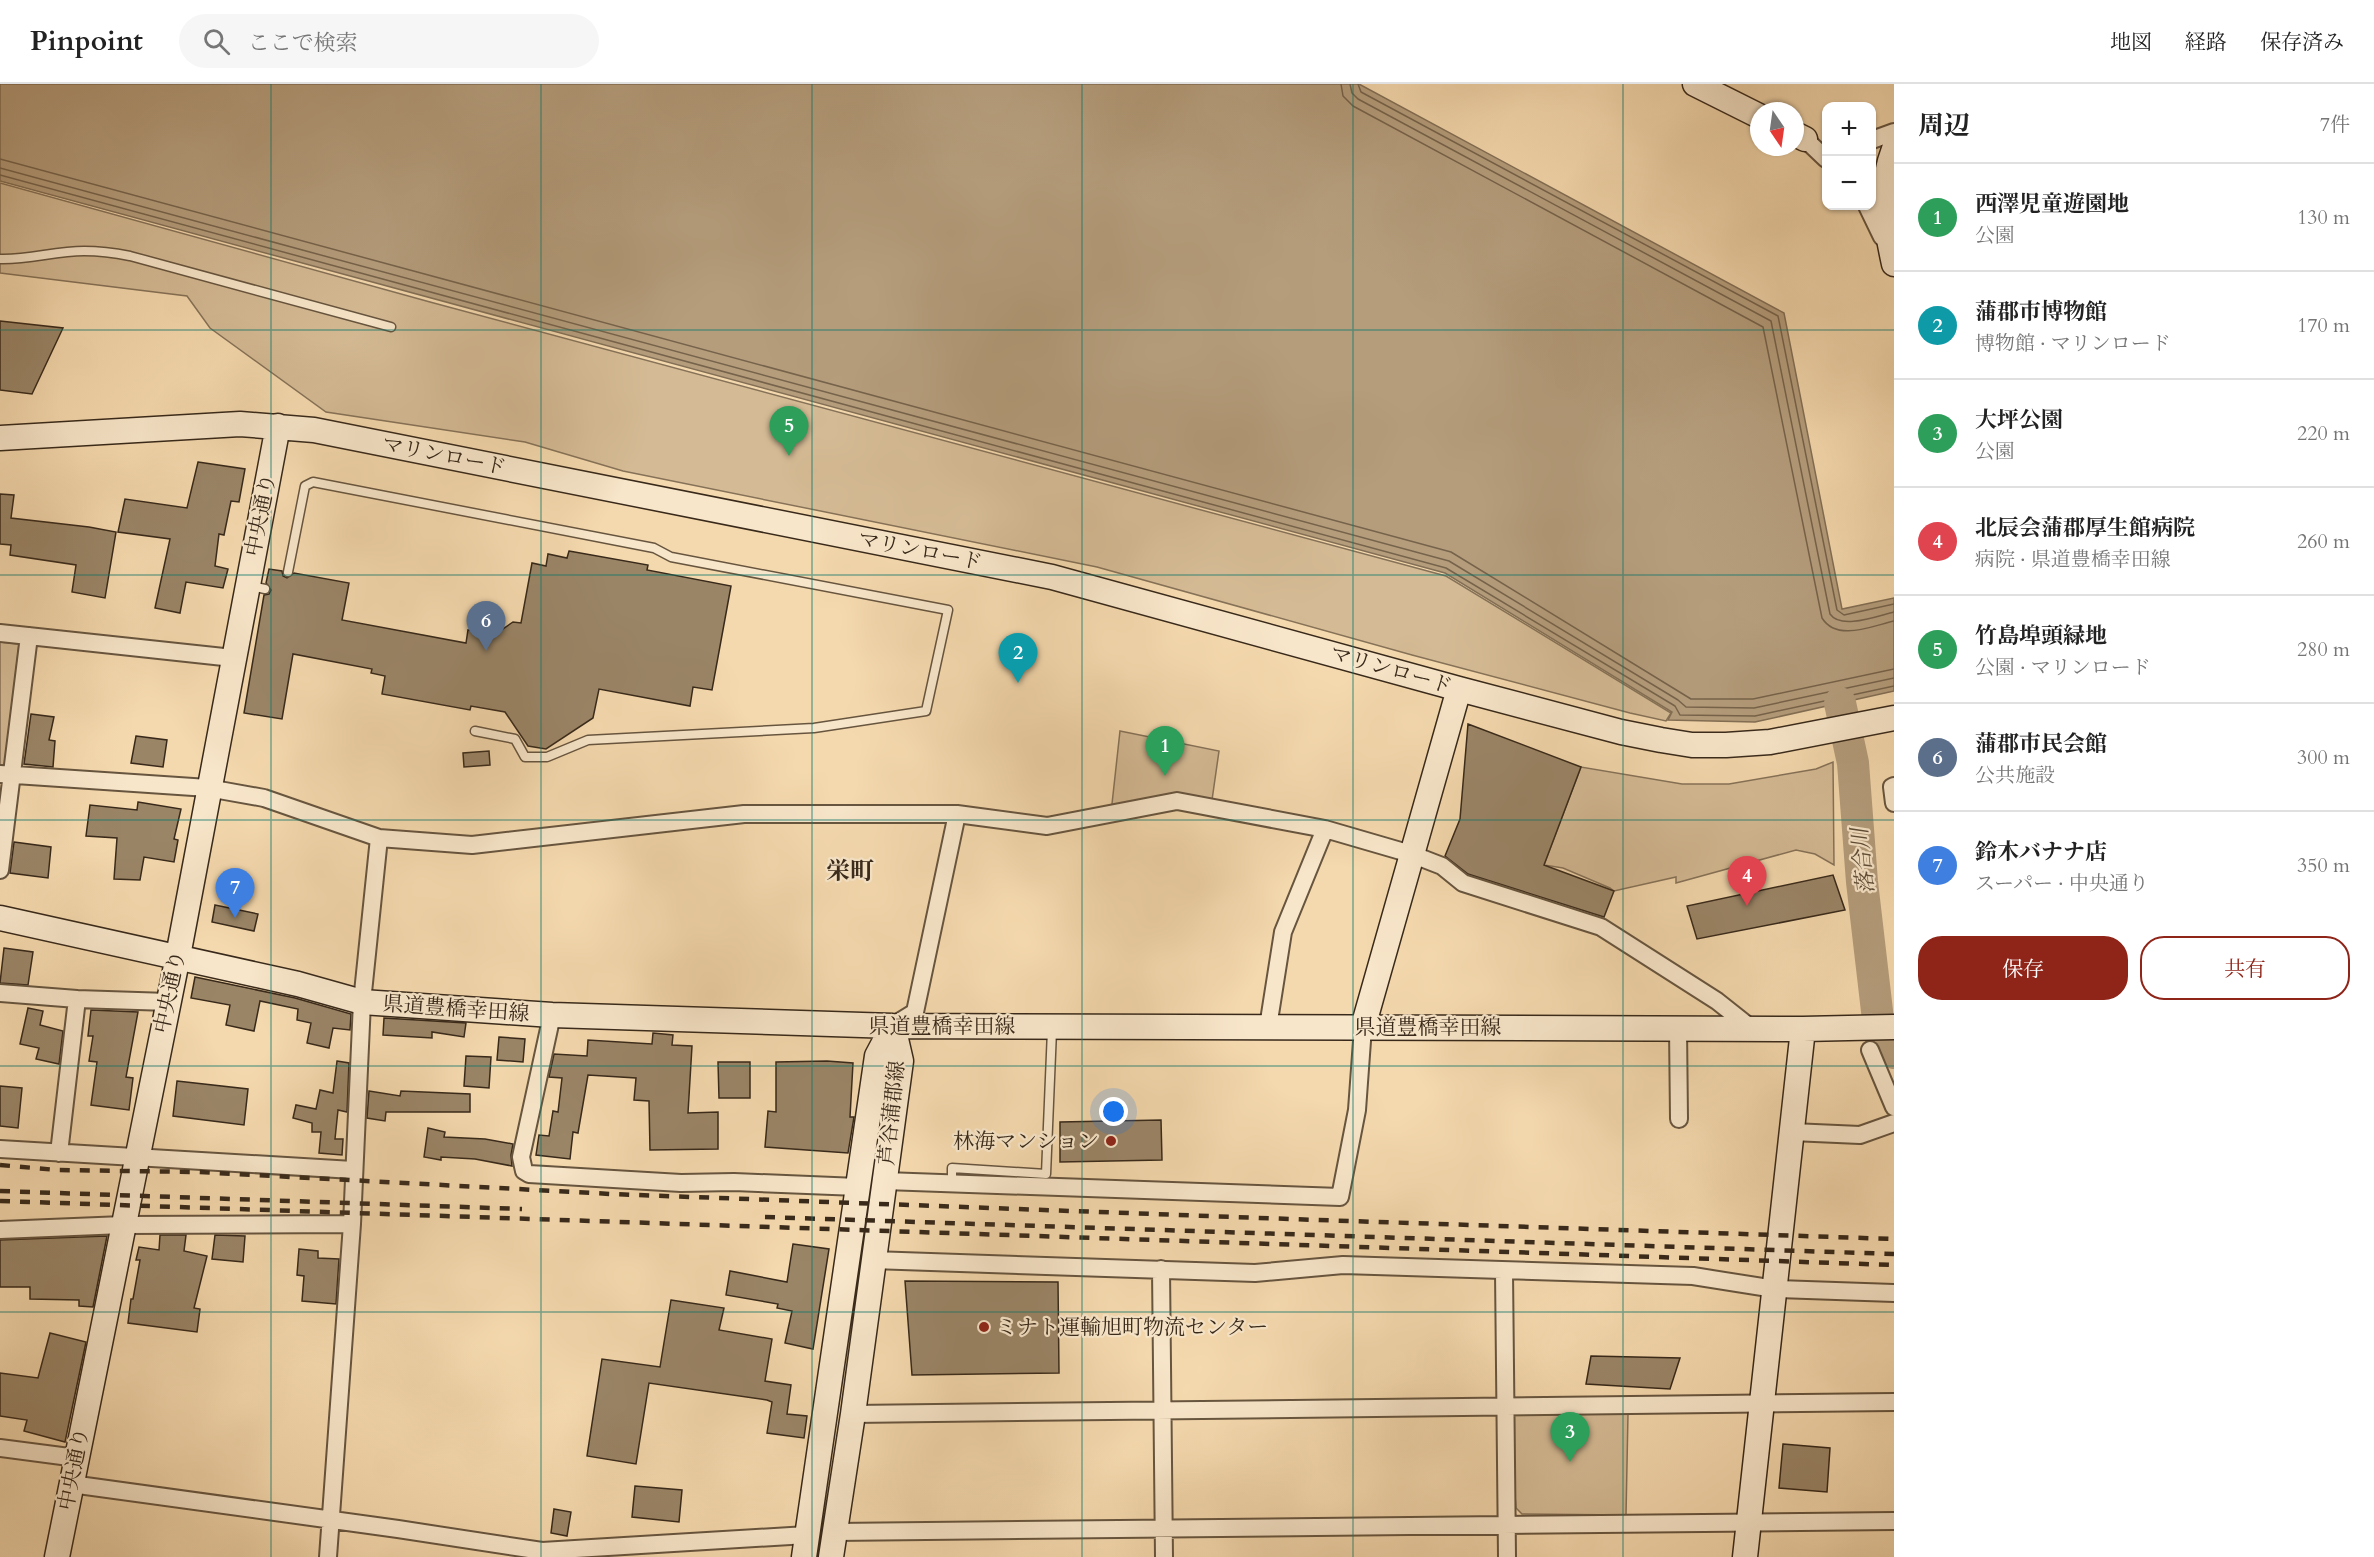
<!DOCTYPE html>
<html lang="ja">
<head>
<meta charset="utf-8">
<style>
  body { margin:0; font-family:Cardo,"Noto Serif JP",serif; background:#f6f6f6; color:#222 }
  .controls { position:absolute; right:18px; top:18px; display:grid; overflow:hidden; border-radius:12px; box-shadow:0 2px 4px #0004 }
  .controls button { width:54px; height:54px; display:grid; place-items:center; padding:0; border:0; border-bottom:2px solid #e0e0e0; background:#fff; color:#222; font:30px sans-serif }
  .compass { position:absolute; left:1750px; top:18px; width:54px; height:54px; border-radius:50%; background:#fff; box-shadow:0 2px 4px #0004; rotate:167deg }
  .you { position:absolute; left:1114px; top:1028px; width:21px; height:21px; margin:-15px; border:4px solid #fff; border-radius:50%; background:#1a73e8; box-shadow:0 0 0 9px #1a73e833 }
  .badge { display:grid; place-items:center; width:39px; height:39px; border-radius:50%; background:#8f2418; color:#fff; font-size:20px; font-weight:700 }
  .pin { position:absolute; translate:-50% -50px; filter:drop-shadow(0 2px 3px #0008) }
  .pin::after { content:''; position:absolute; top:32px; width:21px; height:18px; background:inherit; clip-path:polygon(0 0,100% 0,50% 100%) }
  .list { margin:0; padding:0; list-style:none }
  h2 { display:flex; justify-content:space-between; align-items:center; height:78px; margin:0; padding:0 24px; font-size:26px }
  h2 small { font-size:20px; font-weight:400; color:#767676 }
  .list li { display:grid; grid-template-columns:39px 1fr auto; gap:18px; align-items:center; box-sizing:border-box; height:108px; padding:0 24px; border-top:2px solid #e0e0e0 }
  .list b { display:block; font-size:22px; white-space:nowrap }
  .list p { margin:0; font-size:20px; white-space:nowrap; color:#767676 }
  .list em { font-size:20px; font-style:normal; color:#767676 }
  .actions { display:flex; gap:12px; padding:18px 24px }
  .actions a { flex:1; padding:14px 0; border:2px solid #8f2418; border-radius:24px; text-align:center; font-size:21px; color:#8f2418 }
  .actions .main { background:#8f2418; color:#fff }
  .icon { flex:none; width:33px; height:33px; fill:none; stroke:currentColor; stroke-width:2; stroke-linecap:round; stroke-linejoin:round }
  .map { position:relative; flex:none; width:1894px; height:1473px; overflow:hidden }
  header { display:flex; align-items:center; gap:36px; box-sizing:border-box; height:84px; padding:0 30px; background:#fff; border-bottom:2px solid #e0e0e0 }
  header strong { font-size:28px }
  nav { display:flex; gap:33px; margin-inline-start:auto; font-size:21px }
  .search { width:420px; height:54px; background:#f6f6f6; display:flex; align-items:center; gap:15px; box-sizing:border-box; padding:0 21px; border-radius:33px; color:#767676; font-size:22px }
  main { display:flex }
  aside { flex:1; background:#fff }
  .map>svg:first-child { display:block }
  .green { fill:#d5bb95; stroke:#867258; stroke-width:1.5 }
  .water { fill:#b59d7c; stroke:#836f55; stroke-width:1.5 }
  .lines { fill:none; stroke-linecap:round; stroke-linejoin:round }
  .shore { stroke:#76634b; stroke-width:1.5 }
  .river { stroke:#b59d7c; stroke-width:32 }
  .building { fill:#9a8567; stroke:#38291a; stroke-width:1.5 }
  .lane-casing { stroke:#67553f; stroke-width:11 }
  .street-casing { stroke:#67553f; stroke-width:20 }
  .secondary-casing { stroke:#38291a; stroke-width:27 }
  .lane { stroke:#f8e6ca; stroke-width:8 }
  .street { stroke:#f8e6ca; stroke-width:16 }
  .secondary { stroke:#f8e6ca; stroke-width:24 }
  .rail { stroke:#38291a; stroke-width:4.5; stroke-dasharray:10 10; stroke-linecap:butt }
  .grid { fill:none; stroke:#0f766e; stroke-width:1.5; stroke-opacity:0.55 }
  .poi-dot { fill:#8f2418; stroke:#f8e6ca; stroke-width:2 }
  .labels { text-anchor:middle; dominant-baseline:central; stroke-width:4.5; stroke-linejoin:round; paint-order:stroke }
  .street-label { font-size:21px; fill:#38291a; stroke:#f8e6ca }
  .poi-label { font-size:21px; fill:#38291a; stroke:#f8e6ca; text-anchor:end }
  .water-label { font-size:22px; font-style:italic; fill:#5e4c37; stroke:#f8e6ca }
  .quarter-label { font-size:24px; font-weight:bold; fill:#38291a; stroke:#f8e6ca }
</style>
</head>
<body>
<header>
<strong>Pinpoint</strong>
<div class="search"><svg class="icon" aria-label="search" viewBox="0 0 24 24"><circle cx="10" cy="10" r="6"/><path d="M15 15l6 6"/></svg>ここで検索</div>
<nav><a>地図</a><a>経路</a><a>保存済み</a></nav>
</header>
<main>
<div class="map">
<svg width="1894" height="1473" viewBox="0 0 1894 1473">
  <rect width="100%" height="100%" fill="#f5d9ae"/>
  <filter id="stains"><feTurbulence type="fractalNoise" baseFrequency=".00333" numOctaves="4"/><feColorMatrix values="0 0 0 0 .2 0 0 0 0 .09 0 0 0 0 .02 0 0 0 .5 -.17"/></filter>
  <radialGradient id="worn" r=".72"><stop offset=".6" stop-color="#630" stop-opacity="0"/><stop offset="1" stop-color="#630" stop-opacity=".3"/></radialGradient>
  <!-- green -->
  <path class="green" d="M0,99L430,218L1446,492L1671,629L1666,637L1630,629L1412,571L1097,483L623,387L525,358L326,328L210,244L187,212L0,189Z
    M0,558L19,560L5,681H0Z
    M1120,647L1219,667L1211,723L1111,729Z
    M1833,678L1834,781L1815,770L1796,766L1676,799V793L1614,807L1610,804L1563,784L1544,781L1581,683L1682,700H1729L1816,685Z
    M1628,1330L1626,1431L1522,1430L1516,1424L1509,1331Z"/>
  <!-- water -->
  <path class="water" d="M0,0H1359L1784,229L1842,525L1894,514V607L1755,638L1668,636L1672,628L1445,489L0,97Z"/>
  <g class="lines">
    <!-- shore -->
    <path class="shore" d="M1341,0L1343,12L1353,22L1763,243L1822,534C1837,558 1872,542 1894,537
      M1350,0L1352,9L1358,15L1771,237L1830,530C1841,546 1877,532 1894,528
      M1358,0L1361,8L1778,232L1837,526L1844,531L1894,520
      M0,75L1451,468L1691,615H1753L1894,585
      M0,84L1449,477L1678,616L1686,623L1754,624L1894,594
      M0,91L1446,484L1675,622L1680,631L1755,632L1894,602"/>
    <!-- river -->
    <path class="river" d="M1840,619L1853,679L1862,798L1879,944L1894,969"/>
  </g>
  <!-- building -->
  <path class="building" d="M0,237L63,244L32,310L0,306Z
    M198,378L245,385L239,418L231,417L224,451L219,450L215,482L228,485L223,504L186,498L180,529L155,524L170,455L118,448L125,415L187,424Z
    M0,410L14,411L11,434L89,443L116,448L105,514L72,508L76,481L10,471L11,461L0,460Z
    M569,467L648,481L647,486L731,502L712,606L693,603L690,622L599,605L593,634L546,665L528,662L505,628L471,622L470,626L382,610L385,592L371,589L372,585L293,570L282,635L244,629L264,511L269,510L271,506L266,499L269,485L282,487L283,492L287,494L294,489L349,499L342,536L466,559L468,546L494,551L513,538L521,539L532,479L546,482L548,470L567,474Z
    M31,630L54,633L49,656L55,657L53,683L24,680Z
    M1468,640L1581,683L1544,781L1614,807L1604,833L1468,790L1445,772L1460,735Z
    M136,652L167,656L163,683L131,679Z
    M489,667L490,681L464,683L463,669Z
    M138,718L181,725L174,755L178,756L174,778L144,773L140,796L114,795L117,754L86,752L90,721L137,726Z
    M14,758L51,763L48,794L10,789Z
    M1833,791L1845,826L1697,855L1687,822Z
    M215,821L258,830L254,847L212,838Z
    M4,864L33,868L28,901L0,899Z
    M195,893L295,914L351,930L350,946L333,944L329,964L307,959L311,939L297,936L298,925L260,917L254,947L226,941L230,921L191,914Z
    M28,924L43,927L40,941L63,947L59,980L36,975L39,964L20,960Z
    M91,926L138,928L126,993L133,994L129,1026L91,1021L97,978L89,977L93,952H88Z
    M384,934L466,939L464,953L432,948V954L383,951Z
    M653,949L673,951L672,961L692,962L688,1029L718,1028V1065L650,1066L649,1017L634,1016L636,994L588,991L578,1049L573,1048L570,1075L536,1071L539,1051L549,1052L553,1027L558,1028L562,994L549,993L554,970L587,972L588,956L652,960Z
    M499,953L525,955L523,978L497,976Z
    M466,972L491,973L489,1004L464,1002Z
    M337,977L349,979L347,1028L338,1026L335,1055H343L342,1071L319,1069L321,1048H312V1039L293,1034L296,1021L316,1025L320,1006L333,1009Z
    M827,977L853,979L850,1033H854L848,1069L765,1063L768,1027L776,1028V978Z
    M718,978H750V1014H719Z
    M177,997L248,1005L244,1041L173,1032Z
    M0,1002L22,1004L18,1044L0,1042Z
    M369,1007L400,1012L401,1007L470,1010V1028H386L385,1037L367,1034Z
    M1161,1036L1162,1076L1060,1078V1038Z
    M428,1044L445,1048L444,1053L485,1055L513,1060L511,1071L512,1082L475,1075L441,1073V1076L424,1073Z
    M160,1151H186L184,1167L207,1172L194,1224L200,1225L197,1248L128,1239L131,1215H133L140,1176H136L139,1163L159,1166Z
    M215,1151L245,1152L243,1178L212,1175Z
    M107,1152L93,1223L79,1222V1216L30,1215V1203H0V1156Z
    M793,1160L829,1165L813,1265L785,1259L792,1227L777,1224L778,1220L726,1211L730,1187L787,1198Z
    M299,1165L318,1167V1174L339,1175L336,1220L302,1217L304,1192L297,1191Z
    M905,1197L1058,1198L1059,1289L912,1291Z
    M671,1216L724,1224L719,1246L772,1255L765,1297L791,1301L787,1330L807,1332L804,1354L767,1349L772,1318L767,1316L649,1299L636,1380L587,1372L602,1275L660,1283Z
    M50,1249L86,1258L65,1358L24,1347L27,1336L0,1332V1289L38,1294Z
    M1591,1272L1680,1274L1670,1305L1586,1300Z
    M1783,1360L1830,1364L1827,1408L1779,1404Z
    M635,1402L682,1406L679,1438L632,1433Z
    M554,1425L571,1428L567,1452L551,1449Z"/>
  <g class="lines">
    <!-- lane casing -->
    <g class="lane-casing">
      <path id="lane" d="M0,175C29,176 55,167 84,167C100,167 115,169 130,172L391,243
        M288,488L305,402L313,398L654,464L671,473L948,526L926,627L814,644L588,656L547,673H525L515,655L475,647
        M251,502L265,505
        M952,1100V1084L1046,1090L1052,946"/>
    </g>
    <!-- street casing -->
    <g class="street-casing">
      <path id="street" d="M1805,55L1826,75
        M1872,56L1894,48
        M1867,122L1882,153
        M0,549L233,574
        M0,690L208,704L264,714L379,754L472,761L744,730H957L1047,742L1177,717L1325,745L1411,770L1442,782L1463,799L1601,843L1717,917L1751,944
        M1894,702L1892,703L1894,719
        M0,786L29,552
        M0,909L77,915L59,1069
        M77,915L168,918
        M552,931L521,1073L524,1087L529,1090L681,1099L734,1098L858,1103
        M894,941L915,928L957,730
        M1268,943L1283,848L1325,745
        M1678,944L1679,1035
        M1870,966L1894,1023
        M1792,1048L1860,1051L1894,1039
        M0,1065L353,1086
        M885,1097L1340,1113L1357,1026L1363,943
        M0,1146L123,1141L352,1140
        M872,1176L1255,1189L1343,1181L1693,1192L1775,1205L1894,1209
        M1161,1185L1164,1473
        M1504,1188L1507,1473
        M853,1330L1894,1318
        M0,1364L77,1374
        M71,1400L398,1445L542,1467L807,1451
        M835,1448L1894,1437
        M328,1473L352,1140L362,918L379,754"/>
    </g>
    <!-- secondary casing -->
    <g class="secondary-casing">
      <path id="secondary" d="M1695,0L1759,32
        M1795,50L1805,55
        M1894,65C1878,107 1885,138 1894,180
        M0,354L240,340L314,346L1052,493L1459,605L1621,648L1661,656L1692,661H1726L1770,658L1894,634
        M0,834L298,900L362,918L552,931L893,942L1803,945L1894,943
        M1363,943L1459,605
        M57,1473L178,872L278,342
        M804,1473L877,972L893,942
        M831,1473L853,1330L901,977L893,942
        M1745,1473L1803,945"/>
    </g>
    <!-- lane -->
    <use href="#lane" class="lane"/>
    <!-- street -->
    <use href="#street" class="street"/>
    <!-- secondary -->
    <use href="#secondary" class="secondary"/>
    <!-- rail -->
    <path class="rail" d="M0,1081L57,1086L198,1088L611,1110L1289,1135L1894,1155
      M0,1107L522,1125
      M0,1117L1894,1181
      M765,1133L1894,1170"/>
  </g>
  <!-- grid -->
  <path class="grid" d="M271,0V1473M541,0V1473M812,0V1473M1082,0V1473M1353,0V1473M1623,0V1473M0,246H1894M0,491H1894M0,736H1894M0,982H1894M0,1228H1894"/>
  <!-- markers -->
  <g class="poi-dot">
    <circle cx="1111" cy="1057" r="6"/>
    <circle cx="984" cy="1243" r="6"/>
  </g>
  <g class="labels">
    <!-- street labels -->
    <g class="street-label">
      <text transform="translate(444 372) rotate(11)">マリンロード</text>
      <text transform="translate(261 431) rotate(-79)">中央通り</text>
      <text transform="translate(920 467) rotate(11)">マリンロード</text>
      <text transform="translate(1391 586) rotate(16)">マリンロード</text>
      <text transform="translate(170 908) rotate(-78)">中央通り</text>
      <text transform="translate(456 925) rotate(4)">県道豊橋幸田線</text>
      <text x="942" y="942">県道豊橋幸田線</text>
      <text x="1428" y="943">県道豊橋幸田線</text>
      <text transform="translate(892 1029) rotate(-84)">芦谷蒲郡線</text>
      <text transform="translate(74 1385) rotate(-79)">中央通り</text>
    </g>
    <!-- poi labels -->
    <g class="poi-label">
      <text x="1099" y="1057">林海マンション</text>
      <text x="996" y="1243" text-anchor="start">ミナト運輸旭町物流センター</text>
    </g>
    <!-- water labels -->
    <g class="water-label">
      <text transform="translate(1863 777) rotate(-96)">落合川</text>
    </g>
    <!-- quarter labels -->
    <g class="quarter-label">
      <text x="850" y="787">栄町</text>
    </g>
  </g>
  <rect width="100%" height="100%" filter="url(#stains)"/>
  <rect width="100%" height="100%" fill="url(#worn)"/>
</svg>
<div class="controls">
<button>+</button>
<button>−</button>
</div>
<svg class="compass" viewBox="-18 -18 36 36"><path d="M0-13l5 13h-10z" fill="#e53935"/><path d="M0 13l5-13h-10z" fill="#767676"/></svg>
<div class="you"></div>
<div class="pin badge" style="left:1165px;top:692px;background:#2e9e5b">1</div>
<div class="pin badge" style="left:1018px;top:599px;background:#0f9aa8">2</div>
<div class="pin badge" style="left:1570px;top:1378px;background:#2e9e5b">3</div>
<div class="pin badge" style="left:1747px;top:822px;background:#e0444e">4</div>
<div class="pin badge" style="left:789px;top:372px;background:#2e9e5b">5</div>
<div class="pin badge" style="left:486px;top:567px;background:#5c6f8a">6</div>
<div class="pin badge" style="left:235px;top:834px;background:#3f7fe0">7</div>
</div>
<aside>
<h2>周辺<small>7件</small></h2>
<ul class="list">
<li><span class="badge" style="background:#2e9e5b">1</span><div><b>西澤児童遊園地</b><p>公園</p></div><em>130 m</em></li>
<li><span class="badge" style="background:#0f9aa8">2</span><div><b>蒲郡市博物館</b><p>博物館 · マリンロード</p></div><em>170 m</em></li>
<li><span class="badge" style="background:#2e9e5b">3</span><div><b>大坪公園</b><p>公園</p></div><em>220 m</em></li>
<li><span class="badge" style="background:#e0444e">4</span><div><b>北辰会蒲郡厚生館病院</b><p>病院 · 県道豊橋幸田線</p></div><em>260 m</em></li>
<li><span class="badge" style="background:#2e9e5b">5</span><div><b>竹島埠頭緑地</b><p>公園 · マリンロード</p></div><em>280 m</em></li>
<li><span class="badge" style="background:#5c6f8a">6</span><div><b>蒲郡市民会館</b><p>公共施設</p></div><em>300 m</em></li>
<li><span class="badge" style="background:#3f7fe0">7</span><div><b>鈴木バナナ店</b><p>スーパー · 中央通り</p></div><em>350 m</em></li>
</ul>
<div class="actions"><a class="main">保存</a><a>共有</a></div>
</aside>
</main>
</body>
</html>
